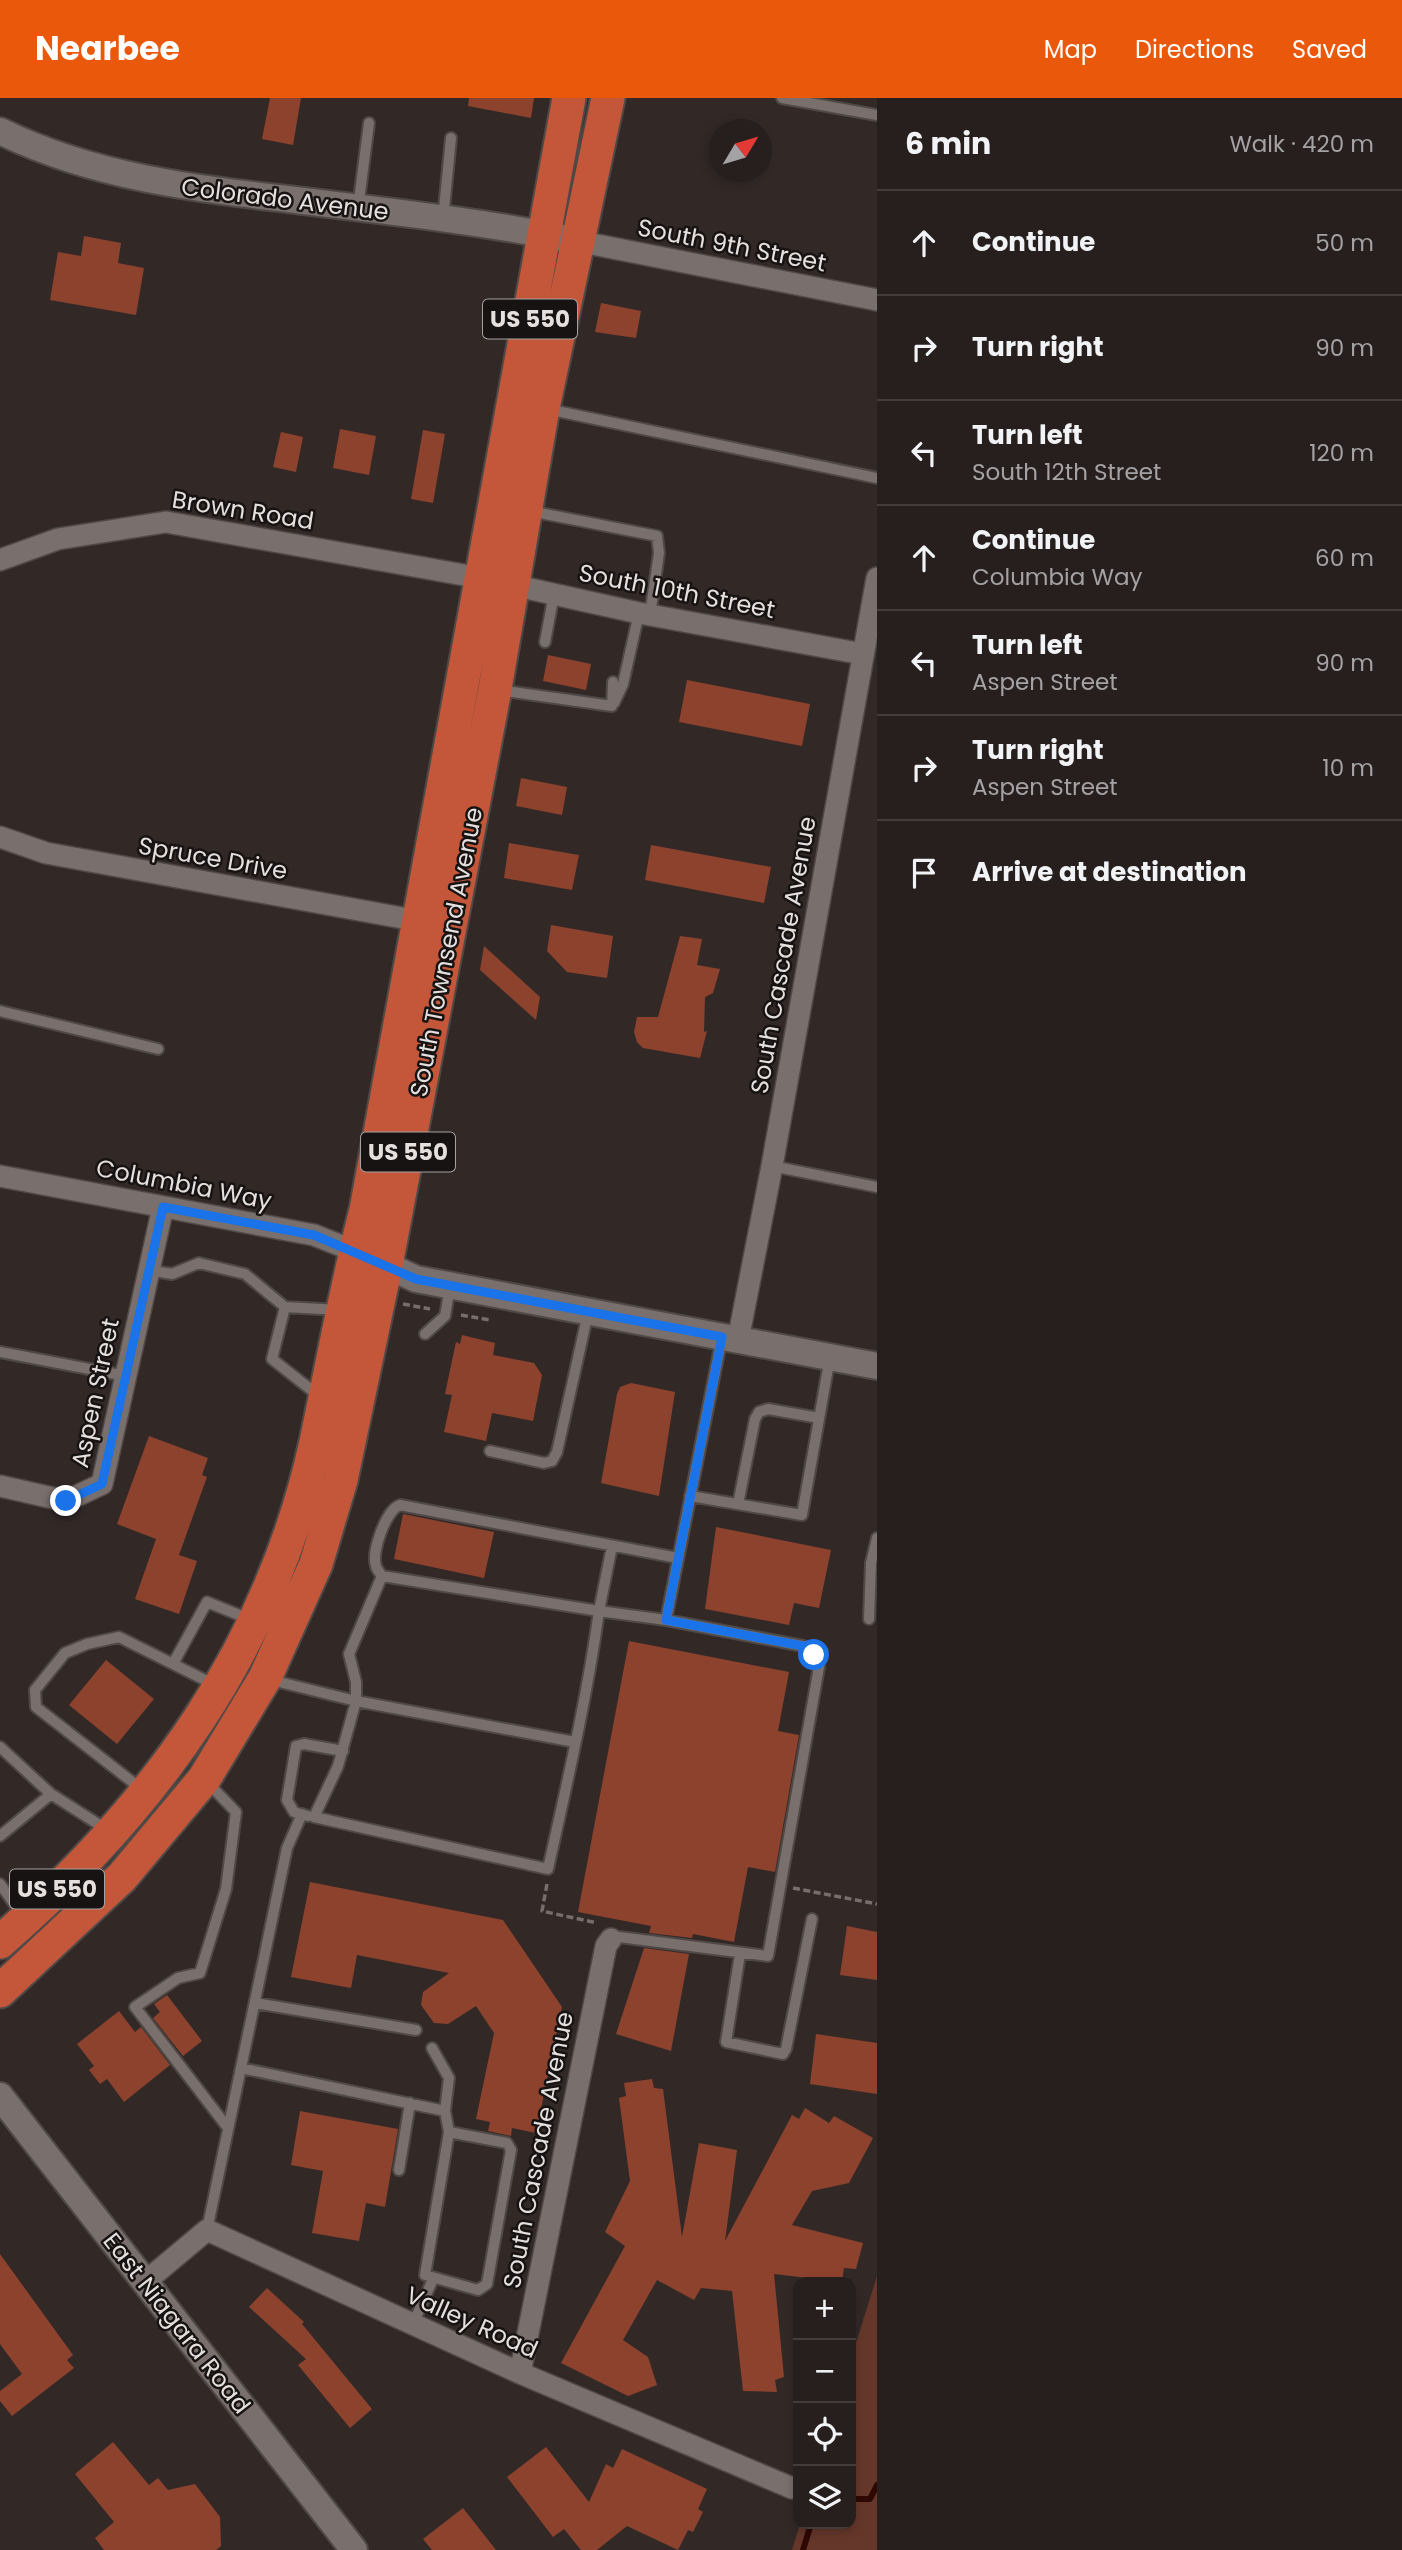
<!DOCTYPE html>
<html lang="en">
<head>
<meta charset="utf-8">
<style>
  body { margin:0; font-family:Poppins,sans-serif; background:#2e2726; color:#f1f3f6 }
  .controls { position:absolute; right:21px; bottom:21px; display:grid; overflow:hidden; border-radius:14px; box-shadow:0 4px 10px #0003 }
  .controls button { width:63px; height:63px; display:grid; place-items:center; padding:0; border:0; border-bottom:2px solid #423d3b; background:#261f1d; color:#f1f3f6; font:35px sans-serif }
  .compass { position:absolute; left:709px; top:21px; width:63px; height:63px; border-radius:50%; background:#261f1d; box-shadow:0 4px 10px #0003; rotate:52deg }
  .stop { position:absolute; width:21px; height:21px; margin:-16px; border:5px solid #1a73e8; border-radius:50%; background:#fff }
  .stop.end { background:#1a73e8; border-color:#fff; box-shadow:0 2px 7px #0008 }
  .list { margin:0; padding:0; list-style:none }
  h2 { display:flex; justify-content:space-between; align-items:center; height:91px; margin:0; padding:0 28px; font-size:30px }
  h2 small { font-size:23px; font-weight:400; color:#a4a2a4 }
  .list li { display:grid; grid-template-columns:46px 1fr auto; gap:21px; align-items:center; box-sizing:border-box; height:105px; padding:0 28px; border-top:2px solid #423d3b }
  .list b { display:block; font-size:26px; white-space:nowrap }
  .list p { margin:0; font-size:23px; white-space:nowrap; color:#a4a2a4 }
  .list em { font-size:23px; font-style:normal; color:#a4a2a4 }
  .icon { flex:none; width:38px; height:38px; fill:none; stroke:currentColor; stroke-width:2; stroke-linecap:round; stroke-linejoin:round }
  .map { position:relative; flex:none; width:877px; height:2452px; overflow:hidden }
  header { display:flex; align-items:center; gap:42px; box-sizing:border-box; height:98px; padding:0 35px; background:#ea580c; color:#fff }
  header strong { font-size:33px }
  nav { display:flex; gap:38px; margin-inline-start:auto; font-size:24px }
  main { display:flex }
  aside { flex:1; background:#261f1d }
  .map>svg:first-child { display:block }
  .green { fill:#65372b }
  .lines { fill:none; stroke-linecap:round; stroke-linejoin:round }
  .stream { stroke:#2e0801; stroke-width:6 }
  .building { fill:#8d422e }
  .service-casing { stroke:#4e4846; stroke-width:14 }
  .minor-casing { stroke:#4e4846; stroke-width:24 }
  .tertiary-casing { stroke:#4e4846; stroke-width:30 }
  .trunk-casing { stroke:#4e4846; stroke-width:37 }
  .path { stroke:#756e6c; stroke-width:3.5; stroke-dasharray:7 3.5; stroke-linecap:butt }
  .service { stroke:#796f6c; stroke-width:10 }
  .minor { stroke:#796f6c; stroke-width:21 }
  .tertiary { stroke:#796f6c; stroke-width:26 }
  .trunk { stroke:#c4573a; stroke-width:33 }
  .route { stroke:#1a73e8; stroke-width:9 }
  .labels { text-anchor:middle; dominant-baseline:central; stroke-width:5; stroke-linejoin:round; paint-order:stroke }
  .shield { fill:#171312; stroke:#a7a2a1; stroke-width:2 }
  .shield-label { font-size:23px; font-weight:bold; fill:#e5e0de }
  .street-label { font-size:24px; fill:#e5e0de; stroke:#171312 }
</style>
</head>
<body>
<header>
<strong>Nearbee</strong>
<nav><a>Map</a><a>Directions</a><a>Saved</a></nav>
</header>
<main>
<div class="map">
<svg width="877" height="2452" viewBox="0 0 877 2452">
  <rect width="100%" height="100%" fill="#322927"/>
  <!-- green -->
  <path class="green" d="M877,2178V2452H792L800,2426H851V2261Z"/>
  <g class="lines">
    <!-- stream -->
    <path class="stream" d="M851,2401H870L877,2387
      M803,2452L811,2426"/>
  </g>
  <!-- building -->
  <path class="building" d="M270,0H301L293,47L262,41Z
    M469,0H534L531,20L468,8Z
    M84,138L121,145L118,165L144,170L136,217L50,202L58,154L81,158Z
    M601,205L641,213L636,240L595,234Z
    M340,331L376,338L369,377L333,370Z
    M423,332L445,336L433,405L411,401Z
    M281,334L303,339L296,374L273,369Z
    M548,557L591,566L586,592L543,583Z
    M687,582L810,606L802,648L679,624Z
    M521,680L567,689L562,717L516,708Z
    M509,745L579,757L572,792L504,780Z
    M651,747L771,769L764,805L645,782Z
    M551,827L613,838L607,880L567,874L547,853Z
    M680,838L702,841L697,867L720,871L713,895L705,899L704,934L707,933L700,960L643,950L637,944L634,934L637,919H658Z
    M484,848L540,899L536,922L480,872Z
    M462,1237L495,1245L493,1257L534,1265L542,1277L533,1323L492,1315L486,1343L444,1334L452,1297L445,1296L456,1244L460,1246Z
    M631,1285L675,1294L659,1398L601,1385L617,1296L620,1289Z
    M149,1338L208,1360L202,1377L207,1379L179,1457L197,1463L179,1516L135,1501L156,1441L117,1426Z
    M403,1416L494,1434L484,1480L394,1461Z
    M716,1429L831,1452L819,1510L794,1505L789,1527L705,1511Z
    M629,1543L789,1574L778,1633L799,1637L775,1774L748,1769L734,1844L693,1836L692,1840L649,1835L651,1828L578,1814Z
    M106,1562L154,1601L117,1646L69,1607Z
    M310,1784L503,1822L562,1909L536,2035L512,2030L511,2038L488,2033L490,2024L476,2021L494,1935L476,1908L448,1926L434,1925L421,1907L423,1894L449,1875L357,1857L351,1890L291,1879Z
    M847,1828L877,1834V1882L840,1877Z
    M644,1850L689,1856L671,1953L616,1936Z
    M167,1897L202,1943L183,1958L153,1920L160,1914L154,1906Z
    M119,1913L135,1934L141,1929L170,1967L124,2004L107,1981L100,1986L89,1972L94,1968L77,1946Z
    M816,1936L877,1945V1996L810,1986Z
    M652,1981L654,1990L663,1991L682,2139L699,2045L737,2052L725,2143L792,2017L799,2021L805,2010L829,2025L834,2018L873,2040L849,2085L812,2093L792,2127L863,2145L856,2171L844,2170L842,2184L774,2176L784,2279L775,2282L777,2294L743,2293L732,2193L701,2190L694,2202L657,2182L623,2242L648,2259L657,2287L628,2298L561,2265L625,2148L605,2134L630,2083L619,2000L626,1998L624,1985Z
    M300,2013L398,2031L385,2109L366,2105L359,2143L312,2135L323,2073L291,2067Z
    M0,2156L73,2257L67,2262L74,2270L12,2318L0,2303V2293L22,2276L0,2246Z
    M267,2190L304,2224L302,2226L372,2311L350,2330L298,2267L306,2261L249,2209Z
    M113,2344L149,2387L158,2380L168,2392L195,2386L220,2419L221,2448L216,2452H104L95,2440L114,2424L75,2376Z
    M546,2349L589,2404L606,2366L613,2370L622,2351L707,2391L698,2411L703,2414L693,2434L688,2432L678,2452L627,2428L597,2452H581L564,2431L553,2439L507,2379Z
    M463,2410L496,2452H432L423,2441Z"/>
  <g class="lines">
    <!-- service casing -->
    <g class="service-casing">
      <path id="service" d="M782,0L877,17
        M358,110L369,25
        M443,121L451,40
        M547,311L877,380
        M530,413L657,438L659,455L650,517
        M545,544L554,496
        M498,592L612,608L613,584
        M614,605L623,586L639,515
        M0,913L158,951
        M772,1068L877,1089
        M148,1172L172,1176L199,1165L245,1176L285,1209
        M425,1236L445,1218L450,1189
        M0,1254L126,1278
        M319,1298L272,1261L285,1209L339,1212
        M490,1353L544,1365L552,1363L557,1354L588,1215
        M690,1398L802,1417L830,1259
        M738,1406L755,1321L759,1314L768,1311L819,1320
        M382,1478C380,1475 377,1472 376,1468C371,1454 386,1412 400,1407L678,1460
        M869,1521L871,1465L877,1440
        M666,1522L722,1239
        M174,1564L207,1504L249,1521
        M267,1581L356,1603L338,1668L314,1719L548,1771C567,1685 587,1600 599,1513L382,1478L349,1556L356,1584V1603L575,1644
        M0,1649L51,1696L109,1733
        M206,1683L236,1714L226,1791L200,1875L178,1880L135,1909L228,2030
        M144,1693L36,1609L35,1592L65,1555L87,1546L119,1539L215,1587
        M308,1718L294,1714L287,1702L296,1648L304,1646L343,1653
        M0,1738L51,1696
        M0,1786L23,1818
        M611,1841L619,1839L768,1858L819,1569L814,1557L803,1548L666,1522L599,1513L612,1448
        M740,1856L726,1944L783,1956L786,1951L812,1821
        M255,1905L416,1932
        M241,1970L445,2013L449,1980L432,1950
        M445,2013L449,2034L425,2177L478,2192L487,2186L511,2052L507,2045L449,2034
        M399,2072L410,2005
        M207,2132L287,1750L302,1716
        M413,2226L433,2181"/>
    </g>
    <!-- minor casing -->
    <g class="minor-casing">
      <path id="minor" d="M577,143L877,202
        M0,462L58,441L166,424L481,480L639,515L863,556
        M0,739L46,755L419,823
        M0,1078L314,1137L357,1154
        M738,1242L772,1068L877,480
        M0,1388L66,1403L102,1386L163,1109
        M145,2184L207,2132L520,2275L792,2390
        M520,2275L606,1848L611,1841"/>
    </g>
    <!-- tertiary casing -->
    <g class="tertiary-casing">
      <path id="tertiary" d="M0,33C96,80 199,91 304,103C395,114 487,124 577,143
        M371,1160L416,1181L877,1268
        M0,1998L354,2452"/>
    </g>
    <!-- trunk casing -->
    <g class="trunk-casing">
      <path id="trunk" d="M0,1844C156,1708 271,1550 316,1344C332,1267 346,1189 366,1112L569,0
        M0,1893L122,1779L204,1681L265,1580L316,1466L341,1382L386,1167L495,591L543,310L608,0"/>
    </g>
    <!-- path -->
    <path class="path" d="M403,1206L430,1211
      M461,1217L490,1222
      M547,1786L542,1813L597,1825
      M793,1790L877,1806"/>
    <!-- service -->
    <use href="#service" class="service"/>
    <!-- minor -->
    <use href="#minor" class="minor"/>
    <!-- tertiary -->
    <use href="#tertiary" class="tertiary"/>
    <!-- trunk -->
    <use href="#trunk" class="trunk"/>
  </g>
  <g class="lines">
    <!-- route -->
    <path class="route" d="M66,1403L102,1386L163,1109L314,1137L416,1181L722,1239L666,1522L803,1548L814,1557"/>
  </g>
  <g class="labels">
    <!-- shield labels -->
    <g class="shield">
      <rect x="483" y="201.5" width="94" height="39" rx="5"/>
      <rect x="361" y="1034.5" width="94" height="39" rx="5"/>
      <rect x="10" y="1771.5" width="94" height="39" rx="5"/>
    </g>
    <g class="shield-label">
      <text x="530" y="221">US 550</text>
      <text x="408" y="1054">US 550</text>
      <text x="57" y="1791">US 550</text>
    </g>
    <!-- street labels -->
    <g class="street-label">
      <text transform="translate(285 101) rotate(7)">Colorado Avenue</text>
      <text transform="translate(732 147) rotate(11)">South 9th Street</text>
      <text transform="translate(243 412) rotate(9)">Brown Road</text>
      <text transform="translate(677 493) rotate(11)">South 10th Street</text>
      <text transform="translate(213 760) rotate(10)">Spruce Drive</text>
      <text transform="translate(446 854) rotate(-79)">South Townsend Avenue</text>
      <text transform="translate(783 857) rotate(-80)">South Cascade Avenue</text>
      <text transform="translate(184 1086) rotate(11)">Columbia Way</text>
      <text transform="translate(95 1295) rotate(-78)">Aspen Street</text>
      <text transform="translate(538 2052) rotate(-79)">South Cascade Avenue</text>
      <text transform="translate(472 2224) rotate(24)">Valley Road</text>
      <text transform="translate(177 2225) rotate(52)">East Niagara Road</text>
    </g>
  </g>
</svg>
<div class="controls">
<button>+</button>
<button>−</button>
<button><svg class="icon" aria-label="locate" viewBox="0 0 24 24"><circle cx="12" cy="12" r="6"/><path d="M12 2v4M12 18v4M2 12h4M18 12h4"/></svg></button>
<button><svg class="icon" aria-label="layers" viewBox="0 0 24 24"><path d="M12 4l9 5-9 5-9-5zM3 14l9 5 9-5"/></svg></button>
</div>
<svg class="compass" viewBox="-18 -18 36 36"><path d="M0-13l5 13h-10z" fill="#e53935"/><path d="M0 13l5-13h-10z" fill="#a4a2a4"/></svg>
<div class="stop" style="left:814px;top:1557px"></div>
<div class="stop end" style="left:66px;top:1403px"></div>
</div>
<aside>
<h2>6 min<small>Walk · 420 m</small></h2>
<ul class="list">
<li><svg class="icon" aria-label="ahead" viewBox="0 0 24 24"><path d="M12 20V5M6 11l6-6 6 6"/></svg><div><b>Continue</b></div><em>50 m</em></li>
<li><svg class="icon" aria-label="right" viewBox="0 0 24 24"><path d="M7 20v-9h11M14 6l5 5-5 5"/></svg><div><b>Turn right</b></div><em>90 m</em></li>
<li><svg class="icon" aria-label="left" viewBox="0 0 24 24"><path d="M17 20v-9H6M10 6l-5 5 5 5"/></svg><div><b>Turn left</b><p>South 12th Street</p></div><em>120 m</em></li>
<li><svg class="icon" aria-label="ahead" viewBox="0 0 24 24"><path d="M12 20V5M6 11l6-6 6 6"/></svg><div><b>Continue</b><p>Columbia Way</p></div><em>60 m</em></li>
<li><svg class="icon" aria-label="left" viewBox="0 0 24 24"><path d="M17 20v-9H6M10 6l-5 5 5 5"/></svg><div><b>Turn left</b><p>Aspen Street</p></div><em>90 m</em></li>
<li><svg class="icon" aria-label="right" viewBox="0 0 24 24"><path d="M7 20v-9h11M14 6l5 5-5 5"/></svg><div><b>Turn right</b><p>Aspen Street</p></div><em>10 m</em></li>
<li><svg class="icon" aria-label="arrive" viewBox="0 0 24 24"><path d="M6 21V4h12l-3 4 3 4H6"/></svg><div><b>Arrive at destination</b></div></li>
</ul>
</aside>
</main>
</body>
</html>
